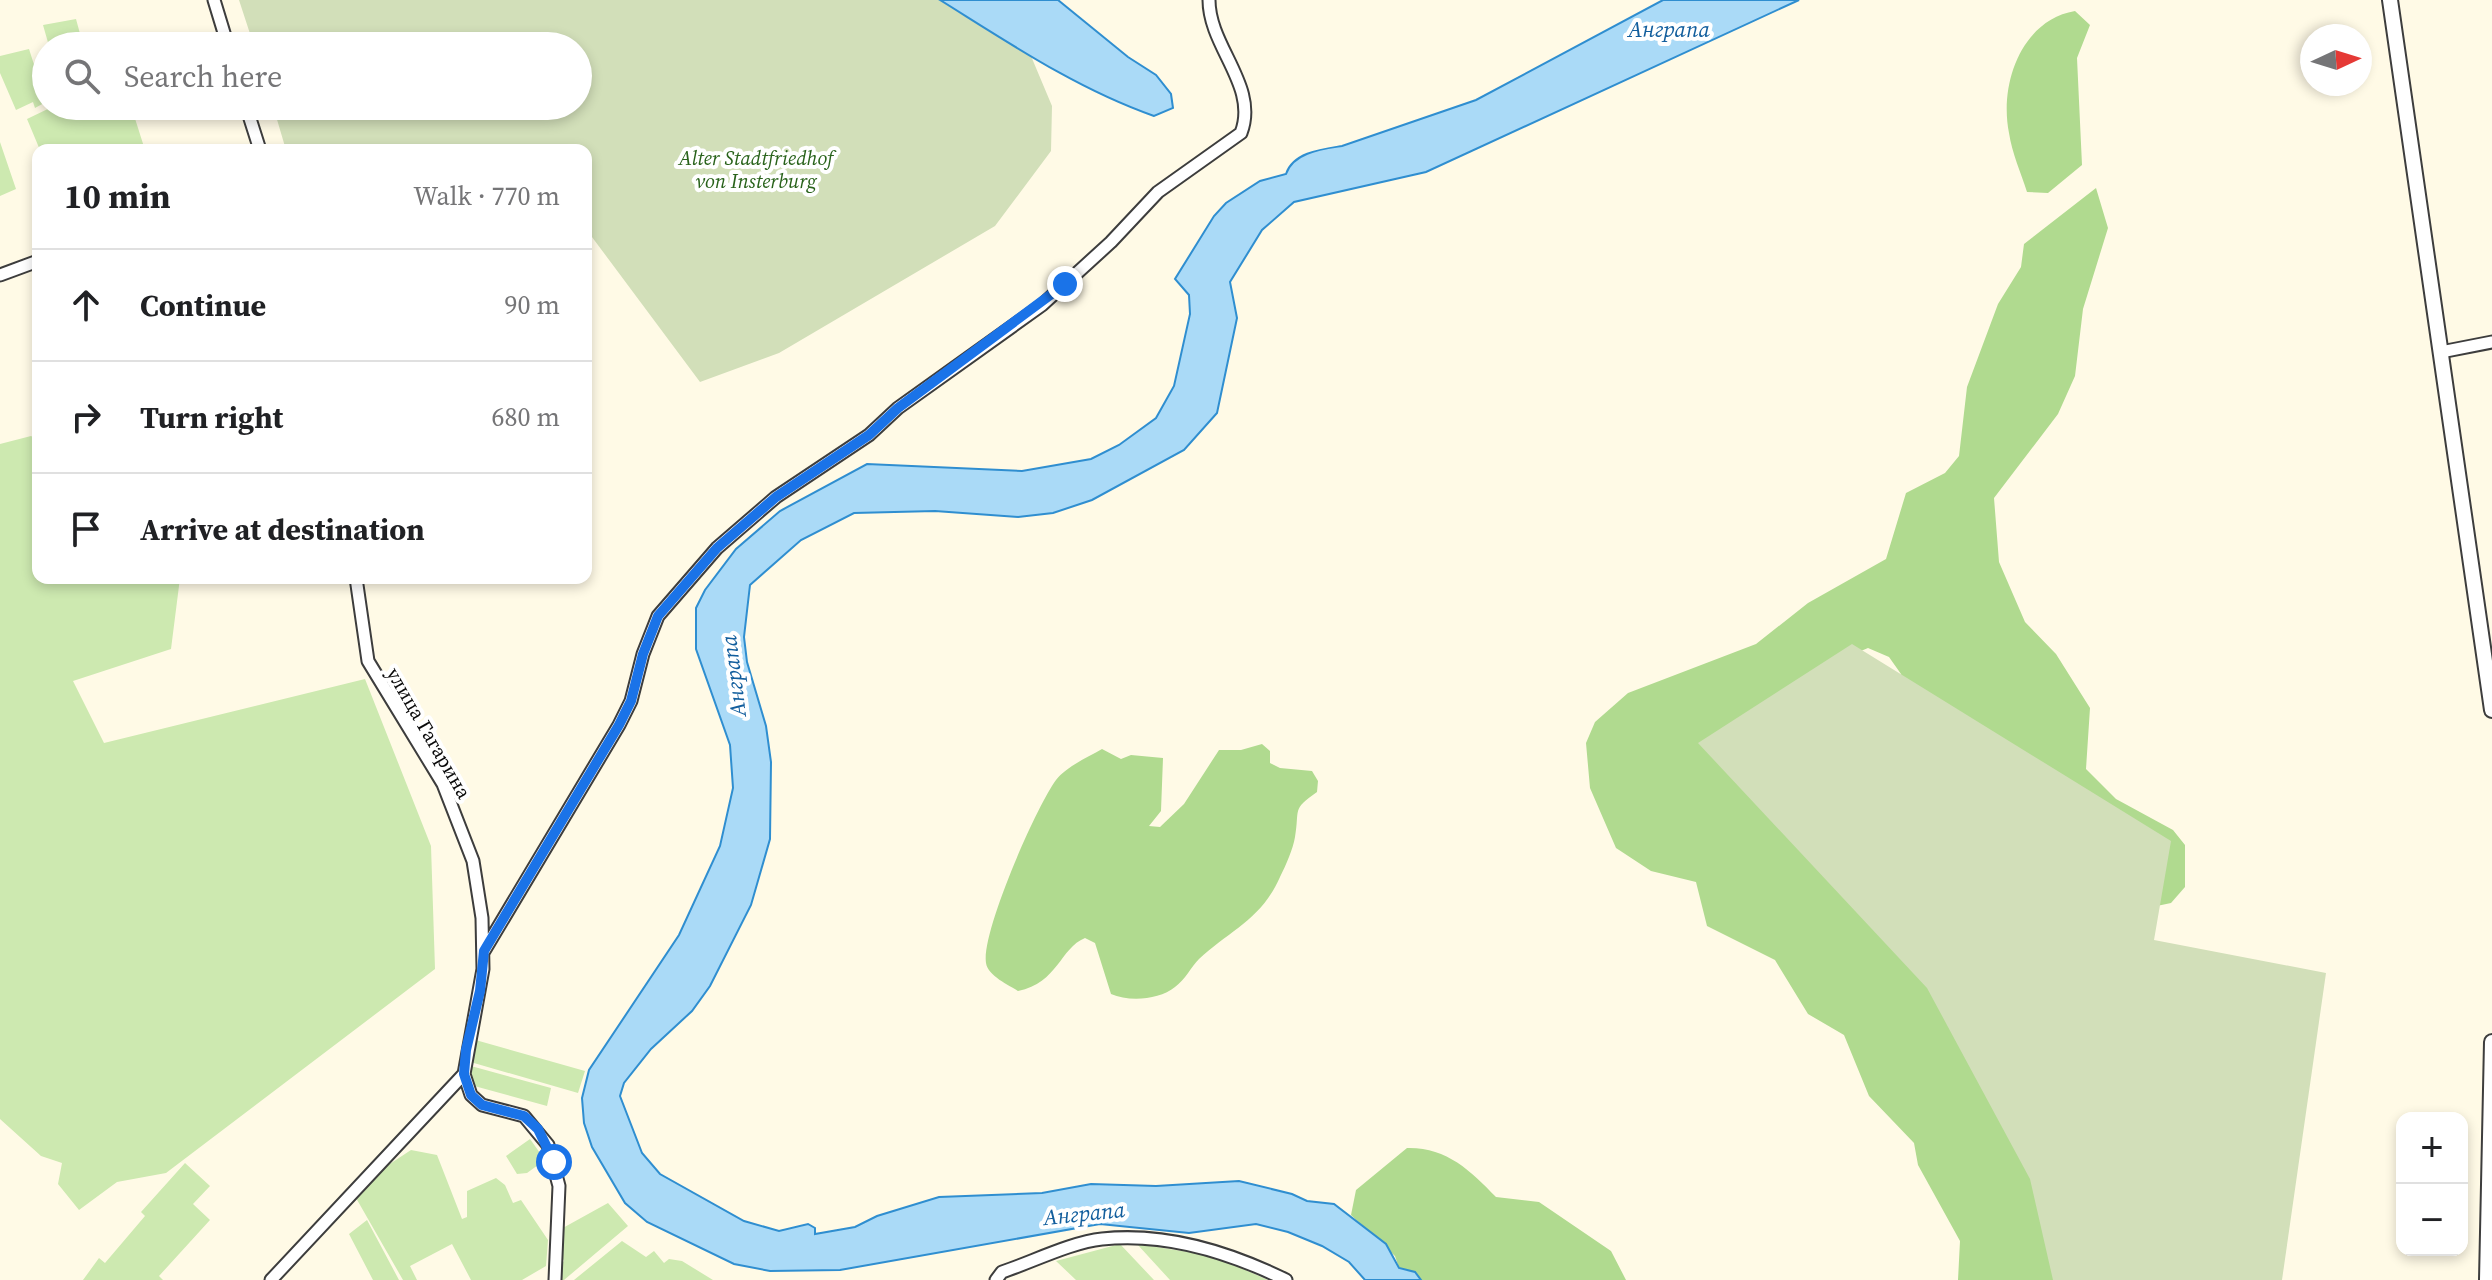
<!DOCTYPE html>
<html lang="en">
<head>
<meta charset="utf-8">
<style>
  body { margin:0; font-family:"Source Serif 4",serif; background:#f2f2f2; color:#202124 }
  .controls { position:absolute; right:24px; bottom:24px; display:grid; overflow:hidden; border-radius:16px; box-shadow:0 4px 12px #0003 }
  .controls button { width:72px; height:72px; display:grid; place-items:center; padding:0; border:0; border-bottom:2px solid #e0e0e0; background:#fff; color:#202124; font:40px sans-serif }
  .compass { position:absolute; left:2300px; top:24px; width:72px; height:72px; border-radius:50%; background:#fff; box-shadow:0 4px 12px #0003; rotate:86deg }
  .stop { position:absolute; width:24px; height:24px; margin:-18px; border:6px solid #1a73e8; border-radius:50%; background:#fff }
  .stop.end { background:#1a73e8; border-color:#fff; box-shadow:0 2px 8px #0008 }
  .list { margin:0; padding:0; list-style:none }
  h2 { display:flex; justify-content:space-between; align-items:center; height:104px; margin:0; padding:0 32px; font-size:34px }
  h2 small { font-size:26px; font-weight:400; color:#757577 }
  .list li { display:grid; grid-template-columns:52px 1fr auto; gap:24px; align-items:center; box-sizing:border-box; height:112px; padding:0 32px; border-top:2px solid #e0e0e0 }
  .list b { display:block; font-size:30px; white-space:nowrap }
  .list em { font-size:26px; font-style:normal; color:#757577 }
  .icon { flex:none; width:44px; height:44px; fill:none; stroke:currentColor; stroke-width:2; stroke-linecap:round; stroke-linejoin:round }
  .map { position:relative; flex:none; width:2492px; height:1280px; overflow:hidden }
  .search { position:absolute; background:#fff; box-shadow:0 4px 12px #0003; left:32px; top:32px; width:560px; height:88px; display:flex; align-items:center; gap:20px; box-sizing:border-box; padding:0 28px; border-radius:44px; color:#757577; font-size:30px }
  .panel { position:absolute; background:#fff; box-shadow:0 4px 12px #0003; left:32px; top:144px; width:560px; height:440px; border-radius:16px }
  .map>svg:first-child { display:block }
  .green { fill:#cde9b0 }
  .forest { fill:#b0da8f }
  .cemetery { fill:#d2dfb9 }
  .water { fill:#aadaf7; stroke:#2f8ed0; stroke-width:2 }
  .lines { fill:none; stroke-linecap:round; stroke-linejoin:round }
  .minor-casing { stroke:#3d3d3d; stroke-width:15 }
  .tertiary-casing { stroke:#3d3d3d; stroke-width:18 }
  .minor { stroke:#fff; stroke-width:11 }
  .tertiary { stroke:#fff; stroke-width:14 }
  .route { stroke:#1a73e8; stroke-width:10 }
  .labels { text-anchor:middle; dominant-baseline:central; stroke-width:8; stroke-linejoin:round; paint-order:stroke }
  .park-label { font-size:20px; font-style:italic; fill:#28621a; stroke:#fff }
  .street-label { font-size:20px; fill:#0a0a0a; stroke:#fff }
  .water-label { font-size:22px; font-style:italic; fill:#125e9d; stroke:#fff }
</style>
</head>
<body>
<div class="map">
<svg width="2492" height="1280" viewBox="0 0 2492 1280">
  <rect width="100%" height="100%" fill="#fffae6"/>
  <!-- green -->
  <path class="green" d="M76,19L82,41L73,43L74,46H49L43,25Z
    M29,49L40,83L46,81V102L35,108L33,102L16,110L0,73V56Z
    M54,106H131L145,150H40L27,119Z
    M0,142L16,189L0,196Z
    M31,436L38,440V578H180L171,649L73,681L104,743L365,679L431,846L435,969L166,1173L117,1182L79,1210L58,1184L62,1163L41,1156L0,1119V444Z
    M472,1039L585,1071L578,1093L467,1061Z
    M471,1066L551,1088L547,1106L467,1084Z
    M530,1139L545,1160L527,1173L517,1174L506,1156Z
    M411,1150L437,1155L462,1219L467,1217V1191L496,1178L505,1185L513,1203L521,1200L548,1240L546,1266L522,1280H471L452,1244L410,1266L417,1280H403L356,1198L373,1175Z
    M185,1163L210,1186L193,1204L210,1220L159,1276L163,1280H83L99,1258L105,1263L145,1216L141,1212Z
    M608,1203L628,1226L564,1280H556V1269L564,1261L559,1251L561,1229Z
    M367,1220L399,1280H373L349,1234Z
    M622,1241L646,1257L654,1251L664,1263L669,1259L682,1261L713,1280H574Z
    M1120,1244L1154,1280H1076L1056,1261Z
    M1137,1244L1214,1256L1268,1280H1170Z"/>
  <!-- forest -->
  <path class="forest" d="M2075,11L2090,25L2077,58L2082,165L2048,193L2027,192C2021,173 2012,153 2009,133C1999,83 2022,20 2075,11Z
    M2096,188L2108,228L2083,309L2075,376L2058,414L1994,498L1999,562L2025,622L2056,654L2090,708L2086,769L2116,799L2173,830L2185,845V887L2171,903L2152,907L1917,736L1901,674L1889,657L1868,648L1849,656L1872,907L2036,1126L2064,1280H1958L1960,1241L1918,1165L1914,1143L1869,1096L1844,1035L1808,1014L1775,960L1707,926L1696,882L1651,871L1616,848L1590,788L1586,743L1595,722L1628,693L1756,644L1808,603L1886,559L1906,493L1945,473L1959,456L1967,387L1998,304L2021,267L2024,244Z
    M1262,744L1270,751V763L1280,768L1312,771L1318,781L1317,792C1291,810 1300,809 1295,837C1293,849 1286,865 1280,877C1261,920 1230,930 1199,959C1191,967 1185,980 1175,987C1159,1000 1129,1002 1111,994L1095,943L1085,938C1060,948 1058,983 1018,991C1009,985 988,976 986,963C981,933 1036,807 1056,780C1066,767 1088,757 1102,749L1121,759L1131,755L1163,758L1161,811L1149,826L1160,827L1184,804L1219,750H1241Z
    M1407,1148C1446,1147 1470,1170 1496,1197L1539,1202L1611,1251L1626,1280H1421L1415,1272L1399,1268L1395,1256L1351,1215L1356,1190Z"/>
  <!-- cemetery -->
  <path class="cemetery" d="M239,0H940L1031,56L1052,106L1051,151L995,226L779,353L700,382L589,233L586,234V150H286L273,106H578V46H254Z
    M1852,644L2171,841L2154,940L2326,973L2282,1280H2053L2030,1179L1927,988L1698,743Z"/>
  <!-- water -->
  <path class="water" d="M940,0H1058L1128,57L1156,75L1171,94L1173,108L1154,116C1077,89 1009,43 940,0Z
    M1663,0H1799L1426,172L1294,202L1262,230L1230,282L1237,318L1217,413L1184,450L1092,500L1053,513L1018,517L935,511L854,513L801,540L750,585L744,637L747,662L766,726L771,762L770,839L751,905L710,986L692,1011L651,1049L624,1083L620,1096L642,1153L660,1174L744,1221L779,1231L808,1224L815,1228V1234L855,1227L877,1216L939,1197L1042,1193L1091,1184L1156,1186L1239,1181L1292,1194L1307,1201L1334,1204L1386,1244L1399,1268L1415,1272L1421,1280H1365L1349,1262L1322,1246L1288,1232L1256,1224L1189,1233L1100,1224L840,1270L770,1271L734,1264L647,1222L625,1203L592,1147L584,1123L582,1098L589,1070L679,935L720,846L733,788L730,745L696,649V608L705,590L736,549L780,511L867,464L1022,471L1091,459L1119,445L1156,418L1174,386L1190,314L1189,295L1175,279L1214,216L1226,203L1260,181L1286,174C1293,152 1323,149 1342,146L1476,100Z"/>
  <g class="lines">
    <!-- minor casing -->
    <g class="minor-casing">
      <path id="minor" d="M214,0L228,46
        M246,106L260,150
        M0,275L38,261
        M2441,352L2492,342
        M356,578L368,661L443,784L473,861L482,918L483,969L464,1074L471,1095L482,1105L524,1116L548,1145L559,1186L555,1280
        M484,951L619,725L631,701L643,654L658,616L717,548L776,497L869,435L898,408L1042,305L1111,242L1158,192L1241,133C1259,86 1209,47 1209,0
        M271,1280L464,1074
        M996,1280L1002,1272C1032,1262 1072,1242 1102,1239C1166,1232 1229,1252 1286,1280"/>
    </g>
    <!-- tertiary casing -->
    <g class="tertiary-casing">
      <path id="tertiary" d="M2390,0L2492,710
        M2487,1280L2492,1042"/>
    </g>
    <!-- minor -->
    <use href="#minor" class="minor"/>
    <!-- tertiary -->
    <use href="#tertiary" class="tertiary"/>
  </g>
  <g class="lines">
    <!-- route -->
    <path class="route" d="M554,1162L538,1129L524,1116L482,1105L471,1095L464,1074L466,1050L480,991L484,951L619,725L631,701L643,654L658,616L717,548L776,497L869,435L898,408L1065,284"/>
  </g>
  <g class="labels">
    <!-- park labels -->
    <g class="park-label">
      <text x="756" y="158">Alter Stadtfriedhof<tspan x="756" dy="23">von Insterburg</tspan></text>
    </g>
    <!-- street labels -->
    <g class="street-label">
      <text transform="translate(429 733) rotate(60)">улица Гагарина</text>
    </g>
    <!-- water labels -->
    <g class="water-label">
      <text x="1669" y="29">Анграпа</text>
      <text transform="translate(733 676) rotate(-97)">Анграпа</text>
      <text transform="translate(1084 1213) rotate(-6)">Анграпа</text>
    </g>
  </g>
</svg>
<div class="controls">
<button>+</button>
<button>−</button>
</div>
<svg class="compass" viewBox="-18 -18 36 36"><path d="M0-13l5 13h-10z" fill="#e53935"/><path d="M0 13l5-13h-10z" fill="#757577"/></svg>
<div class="stop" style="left:554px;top:1162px"></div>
<div class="stop end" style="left:1065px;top:284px"></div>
<div class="search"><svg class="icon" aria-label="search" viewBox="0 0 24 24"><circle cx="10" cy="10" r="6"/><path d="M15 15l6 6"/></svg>Search here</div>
<section class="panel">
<h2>10 min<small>Walk · 770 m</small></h2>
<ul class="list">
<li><svg class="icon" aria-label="ahead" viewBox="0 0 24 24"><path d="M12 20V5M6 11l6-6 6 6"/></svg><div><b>Continue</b></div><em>90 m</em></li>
<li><svg class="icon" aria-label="right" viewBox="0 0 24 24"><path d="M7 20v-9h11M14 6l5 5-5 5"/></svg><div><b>Turn right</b></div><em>680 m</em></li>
<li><svg class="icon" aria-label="arrive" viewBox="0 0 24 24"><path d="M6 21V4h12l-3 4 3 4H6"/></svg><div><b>Arrive at destination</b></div></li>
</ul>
</section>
</div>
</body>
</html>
